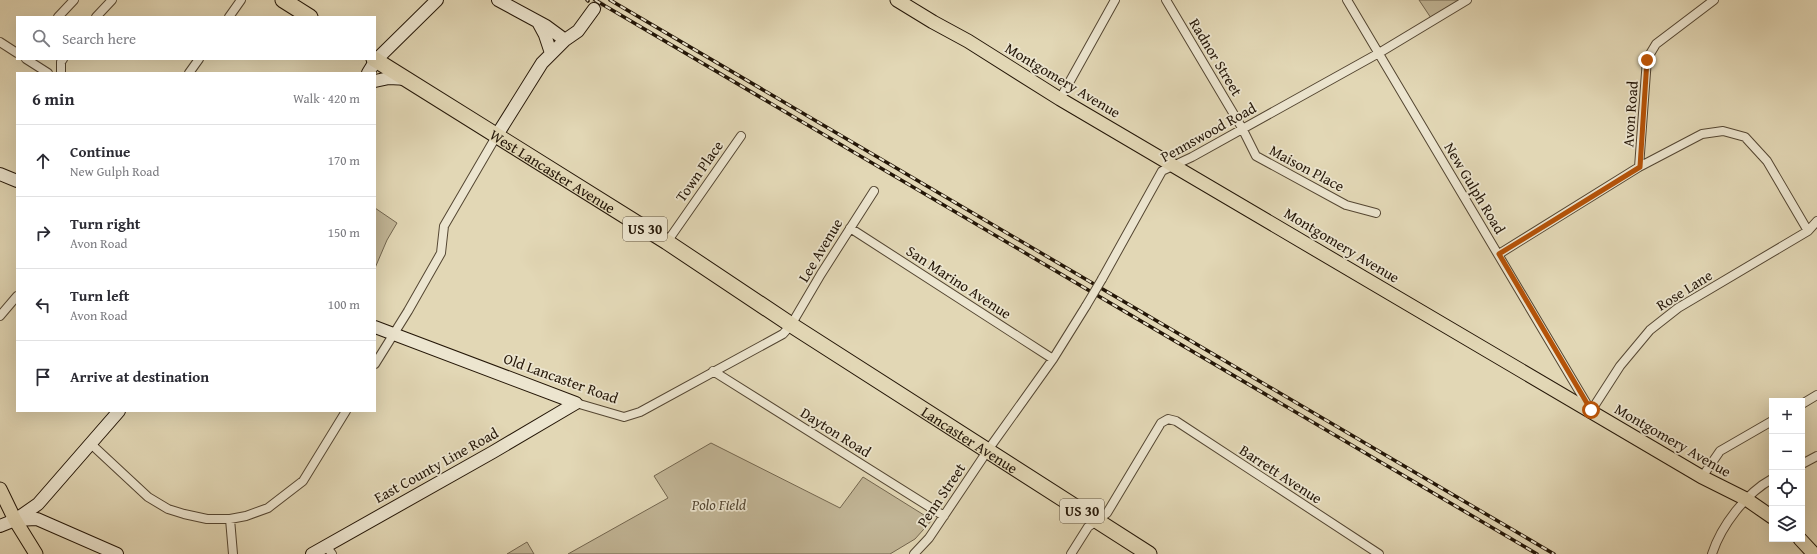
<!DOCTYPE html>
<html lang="en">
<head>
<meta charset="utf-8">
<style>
  body { margin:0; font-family:"Gentium Book Plus",serif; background:#f7f7f7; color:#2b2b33 }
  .controls { position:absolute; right:12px; bottom:12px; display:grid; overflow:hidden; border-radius:0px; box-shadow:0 4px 16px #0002 }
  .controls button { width:36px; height:36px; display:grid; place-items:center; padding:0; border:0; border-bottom:1px solid #e1e1e2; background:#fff; color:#2b2b33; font:20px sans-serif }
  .stop { position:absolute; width:12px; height:12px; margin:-9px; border:3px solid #b45309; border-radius:50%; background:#fff }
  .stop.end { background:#b45309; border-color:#fff; box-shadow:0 1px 4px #0008 }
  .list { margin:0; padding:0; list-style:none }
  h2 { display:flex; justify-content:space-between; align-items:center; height:52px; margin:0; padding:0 16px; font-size:17px }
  h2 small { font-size:13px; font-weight:400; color:#7c7c81 }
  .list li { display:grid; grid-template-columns:26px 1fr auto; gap:12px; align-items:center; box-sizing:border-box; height:72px; padding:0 16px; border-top:1px solid #e1e1e2 }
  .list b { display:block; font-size:15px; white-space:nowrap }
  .list p { margin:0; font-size:13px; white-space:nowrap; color:#7c7c81 }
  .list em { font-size:13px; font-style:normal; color:#7c7c81 }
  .icon { flex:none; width:22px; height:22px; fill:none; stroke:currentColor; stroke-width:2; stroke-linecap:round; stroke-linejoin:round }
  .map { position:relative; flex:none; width:1817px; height:554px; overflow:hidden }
  .search { position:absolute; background:#fff; box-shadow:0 4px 16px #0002; left:16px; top:16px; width:360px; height:44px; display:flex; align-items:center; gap:10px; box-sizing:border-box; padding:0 14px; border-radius:0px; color:#7c7c81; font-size:15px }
  .panel { position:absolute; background:#fff; box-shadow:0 4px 16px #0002; left:16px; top:72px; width:360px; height:340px; border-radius:0px }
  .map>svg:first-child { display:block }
  .green { fill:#c2b697; stroke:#73664f }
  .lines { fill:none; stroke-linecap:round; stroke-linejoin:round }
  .secondary-tunnel { stroke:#bcb092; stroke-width:12; stroke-dasharray:12 6; stroke-linecap:butt }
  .street-casing { stroke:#544632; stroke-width:10 }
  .secondary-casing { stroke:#241607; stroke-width:14 }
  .primary-casing { stroke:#241607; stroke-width:15 }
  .highway-casing { stroke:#241607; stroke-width:17 }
  .street { stroke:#ece5cf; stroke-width:8 }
  .secondary { stroke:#ece5cf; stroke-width:12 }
  .primary { stroke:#e2d7b5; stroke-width:13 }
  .highway { stroke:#e2d7b5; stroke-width:15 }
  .rail-casing { stroke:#241607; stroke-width:3.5 }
  .rail { stroke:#ece5cf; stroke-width:2; stroke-dasharray:6; stroke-linecap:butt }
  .street-bridge-casing { stroke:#544632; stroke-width:10; stroke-linecap:butt }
  .street-bridge { stroke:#ece5cf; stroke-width:8 }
  .route { stroke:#b45309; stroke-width:5 }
  .labels { text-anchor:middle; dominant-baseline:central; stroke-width:3.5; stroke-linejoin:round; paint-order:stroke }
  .shield { fill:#ece5cf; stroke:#605443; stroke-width:1 }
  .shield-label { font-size:14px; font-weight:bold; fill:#241607 }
  .street-label { font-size:15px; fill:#241607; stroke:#ece5cf }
  .park-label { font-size:15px; font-style:italic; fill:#534632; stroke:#ece5cf }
</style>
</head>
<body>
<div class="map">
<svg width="1817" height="554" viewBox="0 0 1817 554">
  <rect width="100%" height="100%" fill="#e2d7b5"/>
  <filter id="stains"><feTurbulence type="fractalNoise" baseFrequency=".005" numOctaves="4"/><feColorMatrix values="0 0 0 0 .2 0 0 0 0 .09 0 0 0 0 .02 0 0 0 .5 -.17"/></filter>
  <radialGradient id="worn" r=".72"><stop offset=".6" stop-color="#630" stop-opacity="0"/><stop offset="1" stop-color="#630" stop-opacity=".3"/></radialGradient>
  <!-- green -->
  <path class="green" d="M1419,0H1460L1431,18Z
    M375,208L397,223L387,240L375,268Z
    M711,443L840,508L863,477L932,520L915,539L890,554H568L668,498L654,476Z
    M527,542L534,554H507Z"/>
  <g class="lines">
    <!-- secondary-tunnel -->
    <path class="secondary-tunnel" d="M594,9L600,0"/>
    <!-- street casing -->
    <g class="street-casing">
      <path id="street" d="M1166,0L1242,128L1256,156L1346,205L1376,213
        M1347,0L1591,411L1620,366L1650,330L1678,308L1808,231L1817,221
        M58,17L74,0
        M96,17L112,0
        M229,17L241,0
        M0,42L17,53
        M26,59L48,73
        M61,73V62L63,59
        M189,73L199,59
        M1060,99L1115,0
        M1639,167L1702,134L1723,131L1745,137L1767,161L1808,231
        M850,228L1053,359
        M667,242L741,136
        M1499,254L1639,167L1647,59L1656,44L1714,0
        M1102,279L1162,171L1192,157L1379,53L1467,0
        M0,316L17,296
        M375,364L408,311L441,253L444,226L497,135
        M713,371L944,516
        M576,403L624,417L640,412L783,334L791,325L821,274L874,191
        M1802,404L1817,395
        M91,444L148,497L168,509L184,514L207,519H230L246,516L268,508L303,481L346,411
        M1802,464L1817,456
        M1702,477L1720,451L1772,421
        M230,519L233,554
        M326,546L332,554
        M914,554L929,538L988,450L1053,359L1086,306
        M1071,554L1088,527L1107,513L1161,423L1168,419L1176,421L1379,554
        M1712,554C1721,526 1746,493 1772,479"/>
    </g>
    <!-- secondary casing -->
    <g class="secondary-casing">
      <path id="secondary" d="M498,0L546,26L565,40
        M538,22L545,35L551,53
        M368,73L376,60L437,0
        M375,81L389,78L408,79
        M497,135L542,63L565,40L578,31L594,9
        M0,174L17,181
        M375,327L576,403
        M15,520L37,519L117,554
        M0,526L15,520L38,504L119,411
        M312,554L493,452L576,403"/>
    </g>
    <!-- primary casing -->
    <g class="primary-casing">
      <path id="primary" d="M897,0L933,22L968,41L1060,99L1702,477L1746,499L1772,517
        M0,489L15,520L36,554
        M1800,539L1814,554"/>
    </g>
    <!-- highway casing -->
    <g class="highway-casing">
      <g id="highway">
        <path d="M283,0L310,17"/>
        <path id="s1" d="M374,59L667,242L796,328L1149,554"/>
      </g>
    </g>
    <!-- street -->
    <use href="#street" class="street"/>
    <!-- secondary -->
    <use href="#secondary" class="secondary"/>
    <!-- primary -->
    <use href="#primary" class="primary"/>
    <!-- highway -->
    <use href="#highway" class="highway"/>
    <!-- rail casing -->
    <g class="rail-casing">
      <path id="rail" d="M587,0L588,1
        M595,0L1537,554
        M610,0L1554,554"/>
    </g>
    <!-- rail -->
    <use href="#rail" class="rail"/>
    <!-- street-bridge casing -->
    <g class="street-bridge-casing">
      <path id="street-bridge" d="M1086,306L1102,279"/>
    </g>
    <!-- street-bridge -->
    <use href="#street-bridge" class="street-bridge"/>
  </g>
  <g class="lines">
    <!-- route -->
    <path class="route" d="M1591,410L1499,254L1640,167L1647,60"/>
  </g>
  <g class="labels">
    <!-- shield labels -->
    <g class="shield">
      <rect x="623" y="217" width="44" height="24" rx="3"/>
      <rect x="1060" y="499" width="44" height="24" rx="3"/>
    </g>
    <g class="shield-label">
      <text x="645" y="229">US 30</text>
      <text x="1082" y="511">US 30</text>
    </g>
    <!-- street labels -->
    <g class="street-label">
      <text transform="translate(1216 57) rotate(59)">Radnor Street</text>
      <text transform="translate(1063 80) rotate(31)">Montgomery Avenue</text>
      <text transform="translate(1630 114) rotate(-86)">Avon Road</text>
      <text transform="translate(1208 132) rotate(-29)">Pennswood Road</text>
      <text transform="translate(1307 168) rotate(28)">Maison Place</text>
      <text stroke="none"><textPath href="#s1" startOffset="211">West Lancaster Avenue</textPath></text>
      <text transform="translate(699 171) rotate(-55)">Town Place</text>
      <text transform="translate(1475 188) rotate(59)">New Gulph Road</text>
      <text transform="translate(1342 245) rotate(31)">Montgomery Avenue</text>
      <text transform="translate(820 250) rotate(-59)">Lee Avenue</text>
      <text transform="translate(959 282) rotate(33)">San Marino Avenue</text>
      <text transform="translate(1684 290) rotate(-32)">Rose Lane</text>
      <text transform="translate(561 378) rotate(20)">Old Lancaster Road</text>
      <text transform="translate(836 432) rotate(32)">Dayton Road</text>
      <text stroke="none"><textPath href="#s1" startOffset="707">Lancaster Avenue</textPath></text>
      <text transform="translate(1673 440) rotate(30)">Montgomery Avenue</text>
      <text transform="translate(436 465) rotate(-29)">East County Line Road</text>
      <text transform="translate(1281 474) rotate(33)">Barrett Avenue</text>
      <text transform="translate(941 495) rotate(-56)">Penn Street</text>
    </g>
    <!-- park labels -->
    <g class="park-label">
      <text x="719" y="504">Polo Field</text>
    </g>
  </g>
  <rect width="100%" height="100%" filter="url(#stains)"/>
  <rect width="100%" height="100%" fill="url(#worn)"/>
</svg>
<div class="controls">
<button>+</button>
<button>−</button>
<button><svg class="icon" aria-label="locate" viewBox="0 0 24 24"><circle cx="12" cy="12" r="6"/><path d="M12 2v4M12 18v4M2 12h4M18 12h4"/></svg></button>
<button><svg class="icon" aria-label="layers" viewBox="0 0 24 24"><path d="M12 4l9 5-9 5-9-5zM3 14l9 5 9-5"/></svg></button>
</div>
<div class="stop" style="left:1591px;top:410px"></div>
<div class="stop end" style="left:1647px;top:60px"></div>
<div class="search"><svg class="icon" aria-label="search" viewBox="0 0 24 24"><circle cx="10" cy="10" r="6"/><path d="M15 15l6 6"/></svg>Search here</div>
<section class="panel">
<h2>6 min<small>Walk · 420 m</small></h2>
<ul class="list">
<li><svg class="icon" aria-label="ahead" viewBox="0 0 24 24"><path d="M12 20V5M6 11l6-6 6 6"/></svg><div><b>Continue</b><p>New Gulph Road</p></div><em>170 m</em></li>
<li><svg class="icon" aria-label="right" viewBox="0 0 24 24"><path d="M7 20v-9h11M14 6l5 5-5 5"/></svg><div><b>Turn right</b><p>Avon Road</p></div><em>150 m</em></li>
<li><svg class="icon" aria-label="left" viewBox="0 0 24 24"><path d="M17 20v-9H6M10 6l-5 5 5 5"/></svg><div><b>Turn left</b><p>Avon Road</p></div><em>100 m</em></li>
<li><svg class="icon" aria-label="arrive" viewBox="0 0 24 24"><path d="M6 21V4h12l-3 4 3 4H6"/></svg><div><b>Arrive at destination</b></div></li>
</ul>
</section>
</div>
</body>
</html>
